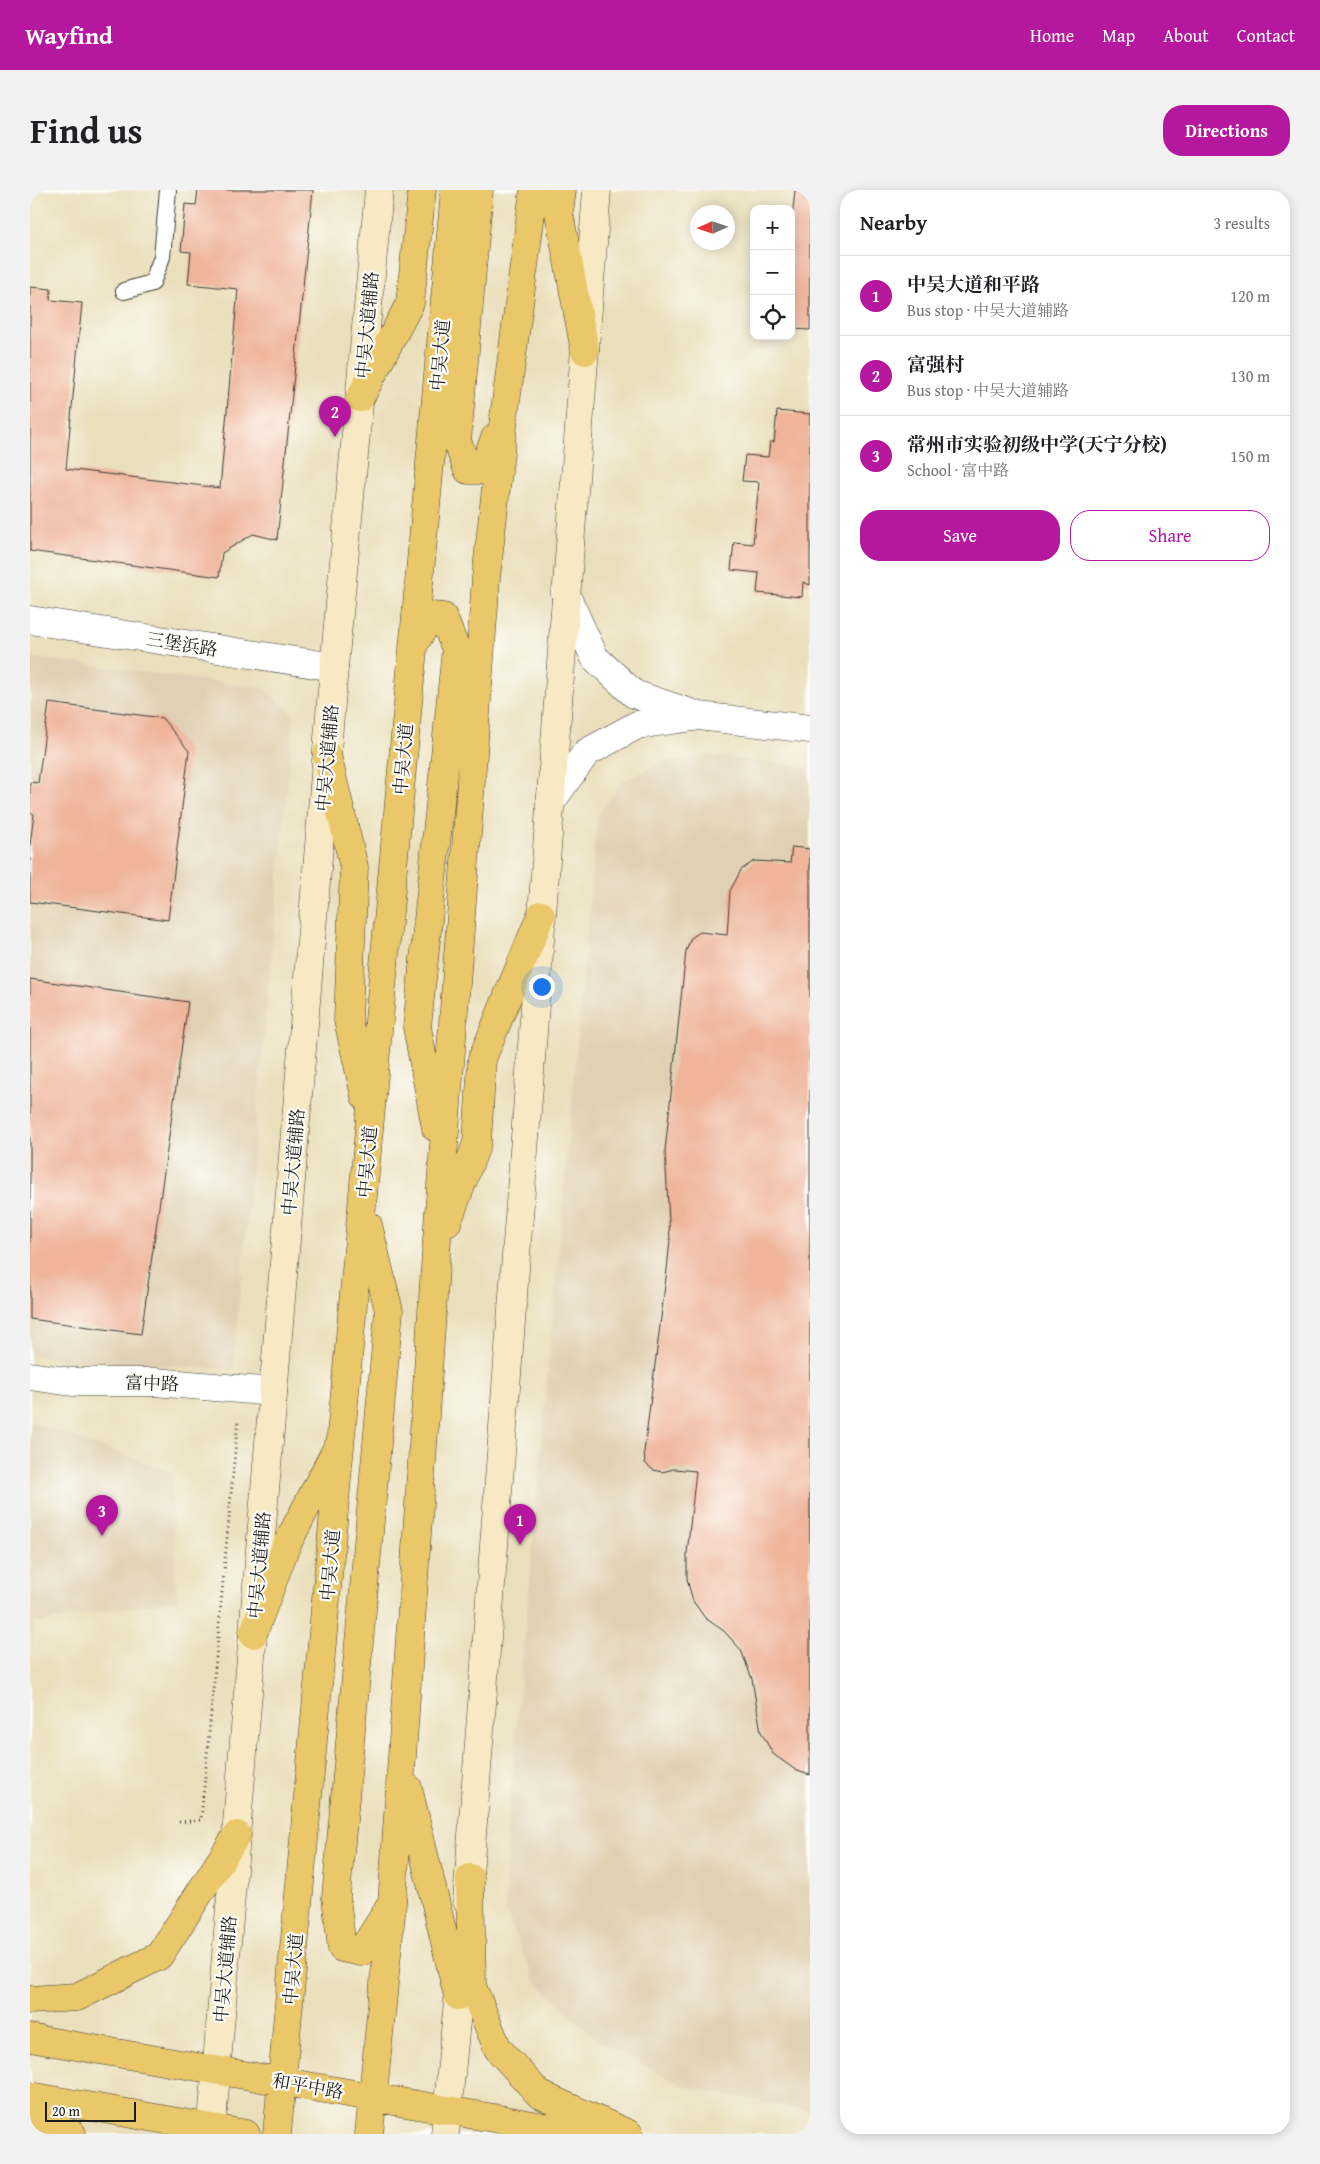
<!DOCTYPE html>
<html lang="en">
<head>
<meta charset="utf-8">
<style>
  body { margin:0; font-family:"Gentium Book Plus","Noto Serif SC",serif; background:#f2f2f2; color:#202124 }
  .controls { position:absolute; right:15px; top:15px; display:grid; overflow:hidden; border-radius:10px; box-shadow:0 2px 12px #0003 }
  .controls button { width:45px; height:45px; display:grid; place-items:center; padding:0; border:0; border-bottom:1px solid #e0e0e0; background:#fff; color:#202124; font:25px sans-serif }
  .compass { position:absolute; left:660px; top:15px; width:45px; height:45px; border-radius:50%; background:#fff; box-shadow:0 2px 12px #0003; rotate:267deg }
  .scale { position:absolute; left:15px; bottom:12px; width:91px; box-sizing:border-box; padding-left:5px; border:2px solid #1c1c1c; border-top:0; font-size:14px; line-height:18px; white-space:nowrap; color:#1c1c1c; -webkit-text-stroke:4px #fdfcf7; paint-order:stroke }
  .you { position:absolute; left:511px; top:796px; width:18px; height:18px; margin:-12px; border:4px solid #fff; border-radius:50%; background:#1a73e8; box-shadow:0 0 0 8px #1a73e833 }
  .badge { display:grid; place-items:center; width:32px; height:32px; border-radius:50%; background:#b5179e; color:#fff; font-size:16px; font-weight:700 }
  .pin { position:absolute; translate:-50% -41px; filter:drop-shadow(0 1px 2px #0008) }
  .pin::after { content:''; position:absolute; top:26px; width:18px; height:15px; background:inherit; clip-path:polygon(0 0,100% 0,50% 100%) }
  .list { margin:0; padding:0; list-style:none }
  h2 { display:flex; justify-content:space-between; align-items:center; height:65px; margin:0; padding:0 20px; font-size:21px }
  h2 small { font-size:16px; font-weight:400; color:#757577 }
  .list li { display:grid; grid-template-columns:32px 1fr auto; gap:15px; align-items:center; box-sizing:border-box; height:80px; padding:0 20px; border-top:1px solid #e0e0e0 }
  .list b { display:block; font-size:19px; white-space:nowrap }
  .list p { margin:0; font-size:16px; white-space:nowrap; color:#757577 }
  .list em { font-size:16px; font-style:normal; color:#757577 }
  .actions { display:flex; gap:10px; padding:15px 20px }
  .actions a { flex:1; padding:11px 0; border:1px solid #b5179e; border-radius:20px; text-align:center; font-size:18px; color:#b5179e }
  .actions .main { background:#b5179e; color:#fff }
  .icon { flex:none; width:28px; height:28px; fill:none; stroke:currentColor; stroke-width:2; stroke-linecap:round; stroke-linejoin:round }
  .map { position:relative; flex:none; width:780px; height:1944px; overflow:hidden; border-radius:20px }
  header { display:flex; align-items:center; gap:30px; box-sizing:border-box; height:70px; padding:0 25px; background:#b5179e; color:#fff }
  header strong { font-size:24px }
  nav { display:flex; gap:28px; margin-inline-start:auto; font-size:18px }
  .intro { display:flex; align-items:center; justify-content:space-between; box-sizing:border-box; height:120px; padding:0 30px }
  h1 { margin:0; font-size:35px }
  .button { padding:12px 22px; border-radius:20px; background:#b5179e; color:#fff; font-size:18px; font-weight:700 }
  main { display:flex; gap:30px; padding:0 30px }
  aside { flex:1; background:#fff; border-radius:20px; box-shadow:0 2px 12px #0003 }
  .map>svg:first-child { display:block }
  .built { fill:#e1d1b4 }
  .building { fill:#efb49a }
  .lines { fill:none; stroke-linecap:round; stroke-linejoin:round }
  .lane-casing { stroke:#3b3934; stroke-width:18 }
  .street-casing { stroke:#3b3934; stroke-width:29 }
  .secondary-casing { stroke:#3b3934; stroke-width:29 }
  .primary-casing { stroke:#3b3934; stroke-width:29 }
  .path { stroke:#3b3934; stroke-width:3; stroke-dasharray:1 4; stroke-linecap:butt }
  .lane { stroke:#fff; stroke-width:16 }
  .street { stroke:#fff; stroke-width:28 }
  .secondary { stroke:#f7e9c3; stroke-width:28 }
  .primary { stroke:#eac769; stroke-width:28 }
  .labels { text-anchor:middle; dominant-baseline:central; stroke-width:4.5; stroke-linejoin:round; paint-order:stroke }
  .street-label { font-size:18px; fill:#1c1c1c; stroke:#fdfcf7 }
</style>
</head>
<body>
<header>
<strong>Wayfind</strong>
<nav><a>Home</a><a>Map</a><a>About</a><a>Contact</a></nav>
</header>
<div class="intro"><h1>Find us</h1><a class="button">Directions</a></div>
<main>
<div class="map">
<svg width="780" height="1944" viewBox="0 0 780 1944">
  <rect width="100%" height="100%" fill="#fdfcf7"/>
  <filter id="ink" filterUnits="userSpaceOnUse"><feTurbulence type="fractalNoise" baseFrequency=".02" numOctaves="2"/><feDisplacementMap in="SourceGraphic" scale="10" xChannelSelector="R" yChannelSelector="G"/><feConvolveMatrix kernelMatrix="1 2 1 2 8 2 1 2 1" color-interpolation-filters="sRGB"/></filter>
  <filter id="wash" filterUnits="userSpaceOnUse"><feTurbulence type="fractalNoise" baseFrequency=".0096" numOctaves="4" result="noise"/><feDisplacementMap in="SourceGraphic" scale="20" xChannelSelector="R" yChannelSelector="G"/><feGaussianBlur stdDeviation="1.12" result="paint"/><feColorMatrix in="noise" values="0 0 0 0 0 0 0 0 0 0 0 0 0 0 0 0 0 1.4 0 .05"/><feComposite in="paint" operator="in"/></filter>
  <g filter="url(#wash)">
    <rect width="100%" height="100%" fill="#eadfbb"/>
    <!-- built -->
    <path class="built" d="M0,467L234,498L264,525L203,1179L43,1171L0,1165Z
      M683,566L780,578V1921L656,1897L568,1851L504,1790L475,1719L478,1633L567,627L592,592L636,571Z
      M0,1231L141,1282L147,1410L5,1433L0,1465Z"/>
    <g id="blocks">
      <!-- building -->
      <path class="building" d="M168,0H283L247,350L223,344L192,363L189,387L0,361V97L21,99L20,110L52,113L36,279L190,298L208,99L158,94L161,62L151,61L155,14L166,15Z
        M765,0H780V140L761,139L763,115H761V40Z
        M747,221L780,224V395L773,392L772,407L727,403L729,383L701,380L704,352L723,354L729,292L712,291L715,265L738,267L740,252H744Z
        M19,513L132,528L159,561L138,730L0,712V655L4,624L0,623V592L8,593Z
        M762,657L780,659V1585L767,1581L743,1564L731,1542L722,1489L711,1460L694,1441L675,1428L663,1411L657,1389V1363L666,1281L644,1279L632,1282L623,1280L615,1273L614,1262L637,1080L640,1050L635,961L656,761L661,748L670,742L697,745L700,701L711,680L724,671L760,673Z
        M0,789L158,812L111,1144L0,1129Z"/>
    </g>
  </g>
  <g filter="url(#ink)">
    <use href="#blocks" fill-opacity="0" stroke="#3b3934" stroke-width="1"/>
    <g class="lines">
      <!-- lane casing -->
      <g class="lane-casing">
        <path id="lane" d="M94,101L122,93L132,67L138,0"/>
      </g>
      <!-- street casing -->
      <g class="street-casing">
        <path id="street" d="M535,403L565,468L604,504L669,526L780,539
          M0,430L304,477
          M520,613L556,563L607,535L664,527
          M0,1186L42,1192H125L243,1202"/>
      </g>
      <!-- secondary casing -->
      <g class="secondary-casing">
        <path id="secondary" d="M437,1711L567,0
          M181,1944L304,477L349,0
          M415,1944L431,1781"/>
      </g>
      <!-- primary casing -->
      <g class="primary-casing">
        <path id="primary" d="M449,0L427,251L438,280H452L465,248
          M532,0L529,23L555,161
          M330,208L380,113L392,0
          M384,454L401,426L413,427L426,459L387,837L406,938
          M297,565L324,677L318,830L335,906
          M417,1033L447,953L452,869L511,725
          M338,1035L359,1121L306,1707L312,1758L331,1762L359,1718
          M223,1444L256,1356L306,1260
          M378,1598L428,1806
          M440,1688L442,1796L468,1859L509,1904L599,1944
          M0,1810L47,1807L129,1766L207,1645
          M0,1848L555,1944
          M0,1906L216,1944
          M0,1928L42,1944
          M247,1944L425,0
          M339,1944L362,1714L406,1063L456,388L474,227L504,0"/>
      </g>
      <!-- path -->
      <path class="path" d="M149,1632L171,1630L208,1229"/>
      <!-- lane -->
      <use href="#lane" class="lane"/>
      <!-- street -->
      <use href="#street" class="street"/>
      <!-- secondary -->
      <use href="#secondary" class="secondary"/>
      <!-- primary -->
      <use href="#primary" class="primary"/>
    </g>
  </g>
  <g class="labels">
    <!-- street labels -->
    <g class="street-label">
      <text transform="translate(337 135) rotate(-85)">中吴大道辅路</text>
      <text transform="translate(410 165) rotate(-85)">中吴大道</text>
      <text transform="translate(152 454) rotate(9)">三堡浜路</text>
      <text transform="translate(297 568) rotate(-85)">中吴大道辅路</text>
      <text transform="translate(373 569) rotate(-85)">中吴大道</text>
      <text transform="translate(263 972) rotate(-85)">中吴大道辅路</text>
      <text transform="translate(337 972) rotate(-85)">中吴大道</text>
      <text transform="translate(122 1193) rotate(2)">富中路</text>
      <text transform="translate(229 1375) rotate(-85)">中吴大道辅路</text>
      <text transform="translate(300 1375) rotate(-85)">中吴大道</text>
      <text transform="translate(195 1779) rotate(-85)">中吴大道辅路</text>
      <text transform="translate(263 1779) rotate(-85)">中吴大道</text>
      <text transform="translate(278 1896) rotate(10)">和平中路</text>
    </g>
  </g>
</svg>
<div class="controls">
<button>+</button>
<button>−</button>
<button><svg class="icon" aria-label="locate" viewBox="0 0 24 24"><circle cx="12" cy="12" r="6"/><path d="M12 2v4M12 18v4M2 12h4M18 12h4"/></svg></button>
</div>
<svg class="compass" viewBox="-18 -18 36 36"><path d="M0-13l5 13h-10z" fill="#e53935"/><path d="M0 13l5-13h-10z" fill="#757577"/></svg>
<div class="scale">20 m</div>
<div class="you"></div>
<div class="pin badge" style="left:490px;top:1355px">1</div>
<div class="pin badge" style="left:305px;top:247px">2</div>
<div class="pin badge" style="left:72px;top:1346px">3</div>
</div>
<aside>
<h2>Nearby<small>3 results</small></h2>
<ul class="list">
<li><span class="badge">1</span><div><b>中吴大道和平路</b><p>Bus stop · 中吴大道辅路</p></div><em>120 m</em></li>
<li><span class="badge">2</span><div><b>富强村</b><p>Bus stop · 中吴大道辅路</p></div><em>130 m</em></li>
<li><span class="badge">3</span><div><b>常州市实验初级中学(天宁分校)</b><p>School · 富中路</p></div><em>150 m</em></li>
</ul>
<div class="actions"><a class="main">Save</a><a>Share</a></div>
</aside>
</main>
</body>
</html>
